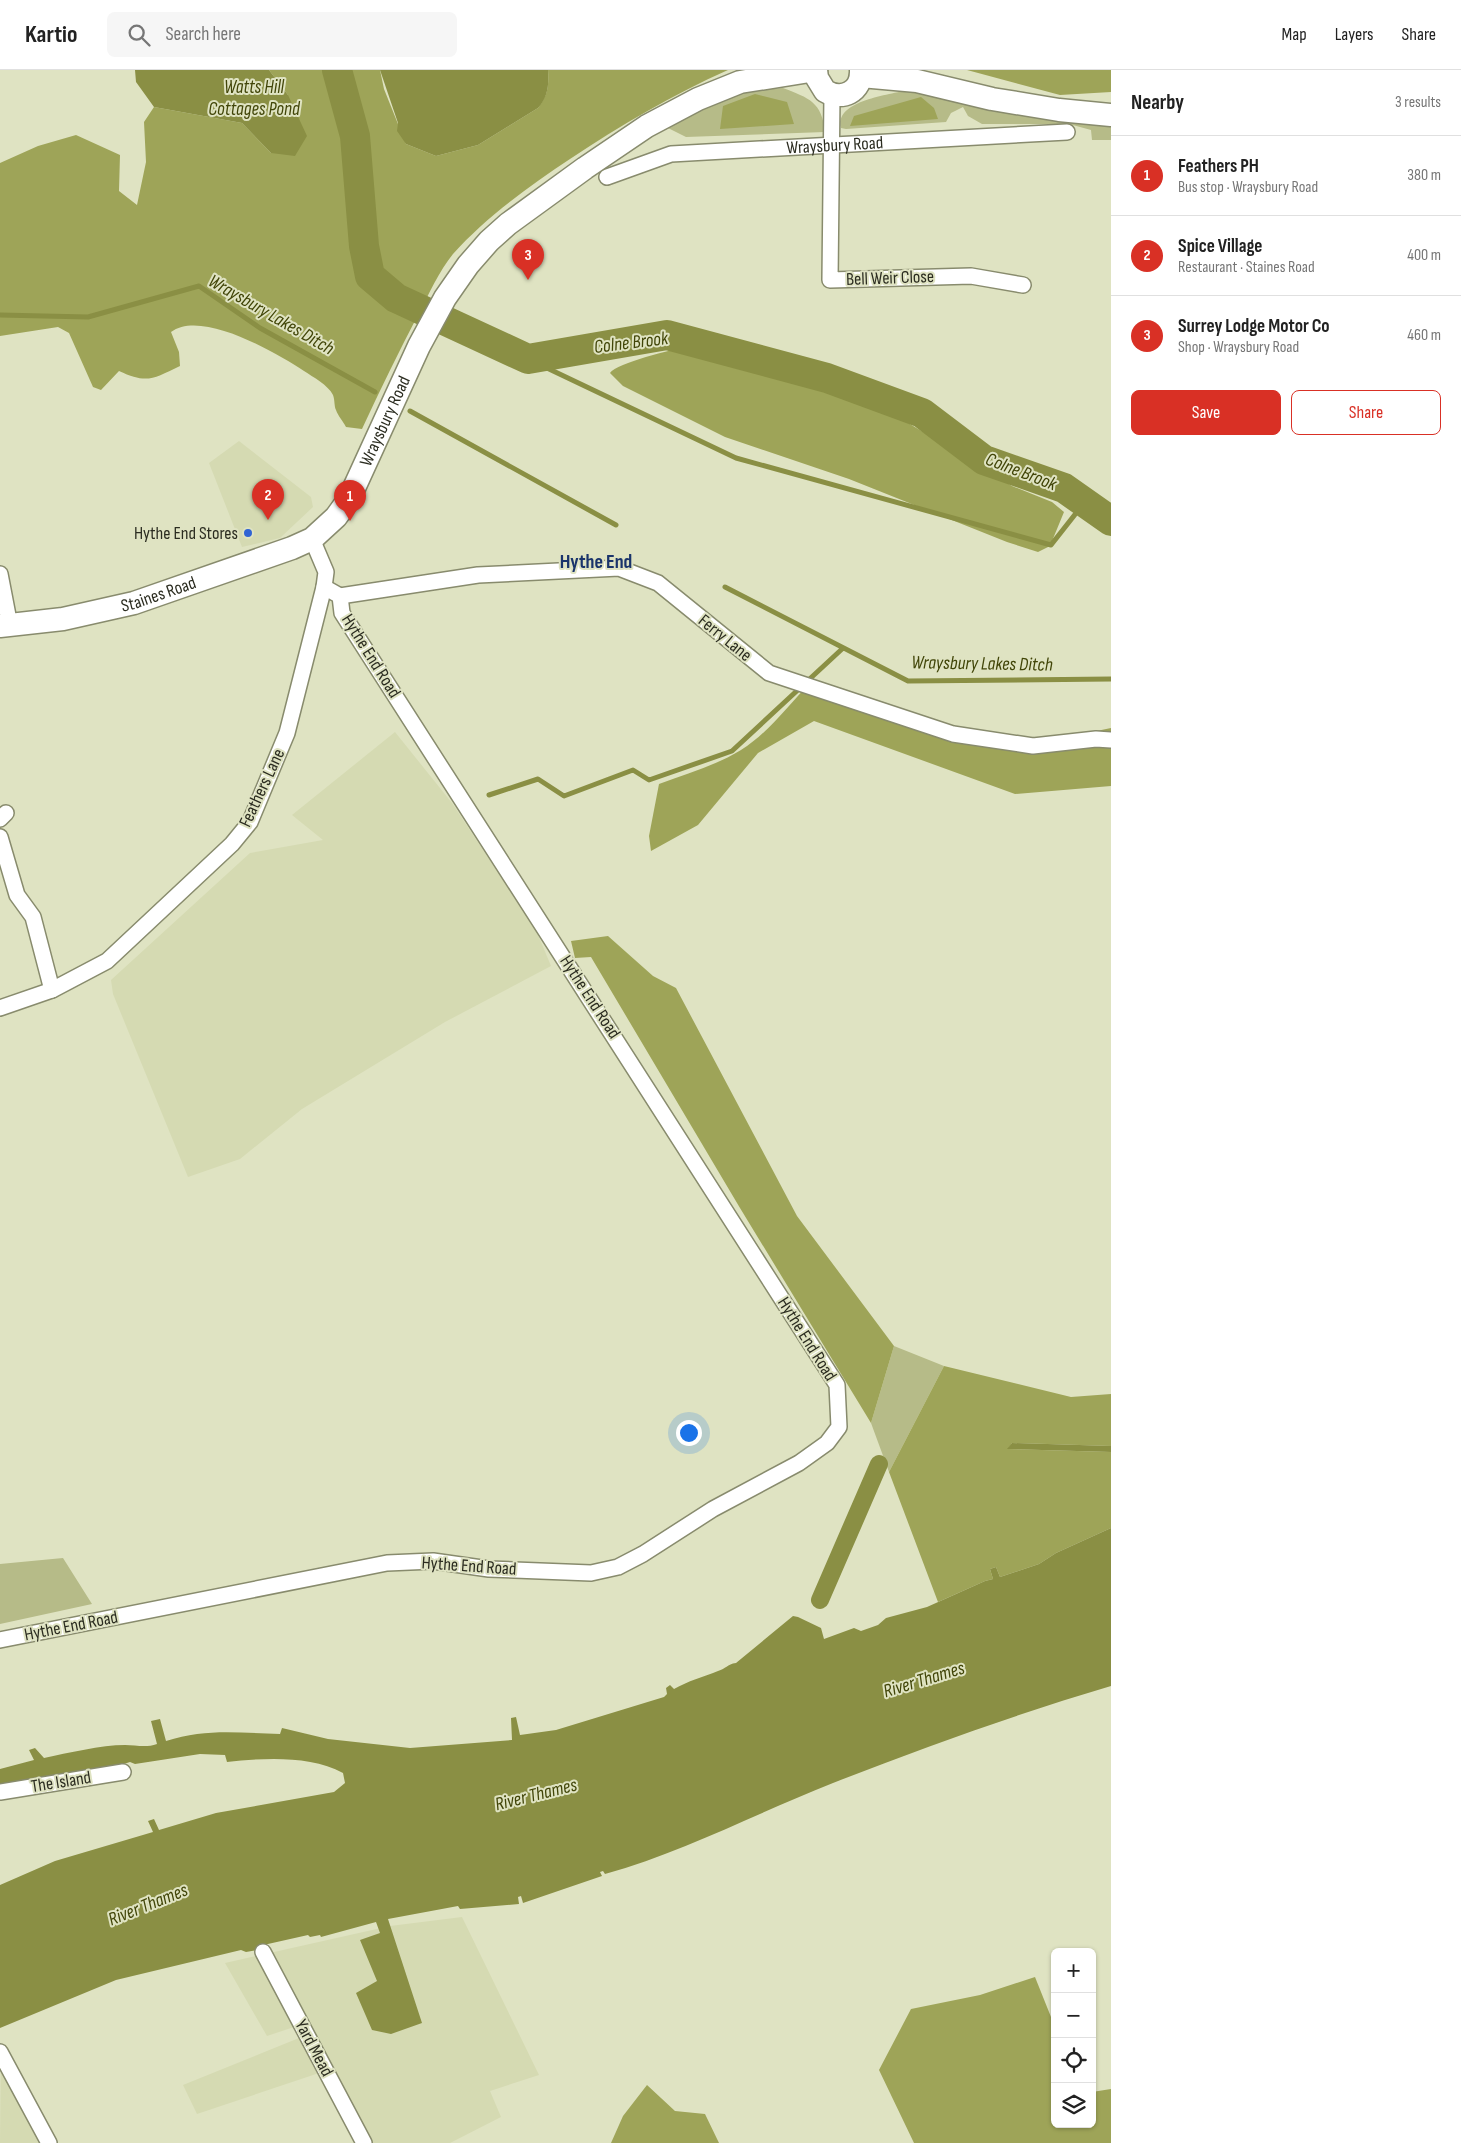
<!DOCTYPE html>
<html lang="en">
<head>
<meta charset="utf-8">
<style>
  body { margin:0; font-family:"Sofia Sans Condensed",sans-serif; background:#f6f6f6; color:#222 }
  .controls { position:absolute; right:15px; bottom:15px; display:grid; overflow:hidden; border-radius:8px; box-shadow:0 1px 4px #0004 }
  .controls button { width:45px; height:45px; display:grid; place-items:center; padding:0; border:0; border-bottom:1px solid #e0e0e0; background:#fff; color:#222; font:25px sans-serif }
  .you { position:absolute; left:688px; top:1362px; width:18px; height:18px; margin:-12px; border:4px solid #fff; border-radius:50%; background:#1a73e8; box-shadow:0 0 0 8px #1a73e833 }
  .badge { display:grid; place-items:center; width:32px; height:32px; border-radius:50%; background:#d93025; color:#fff; font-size:16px; font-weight:700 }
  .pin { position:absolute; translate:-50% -41px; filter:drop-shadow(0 1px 2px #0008) }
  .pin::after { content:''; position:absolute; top:26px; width:18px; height:15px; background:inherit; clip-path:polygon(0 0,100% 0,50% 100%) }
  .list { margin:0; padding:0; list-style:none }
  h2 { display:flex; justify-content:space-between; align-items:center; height:65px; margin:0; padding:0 20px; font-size:21px }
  h2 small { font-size:16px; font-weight:400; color:#767676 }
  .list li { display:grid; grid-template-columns:32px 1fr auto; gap:15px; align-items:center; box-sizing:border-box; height:80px; padding:0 20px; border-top:1px solid #e0e0e0 }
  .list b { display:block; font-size:19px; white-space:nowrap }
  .list p { margin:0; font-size:16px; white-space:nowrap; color:#767676 }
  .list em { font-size:16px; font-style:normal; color:#767676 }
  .actions { display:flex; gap:10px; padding:15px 20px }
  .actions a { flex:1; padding:11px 0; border:1px solid #d93025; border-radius:8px; text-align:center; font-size:18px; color:#d93025 }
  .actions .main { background:#d93025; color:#fff }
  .icon { flex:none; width:28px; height:28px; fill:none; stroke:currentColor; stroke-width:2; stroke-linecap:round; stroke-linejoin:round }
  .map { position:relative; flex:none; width:1111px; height:2073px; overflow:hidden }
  header { display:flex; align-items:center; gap:30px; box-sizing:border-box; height:70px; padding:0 25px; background:#fff; border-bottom:1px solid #e0e0e0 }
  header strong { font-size:24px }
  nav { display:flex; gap:28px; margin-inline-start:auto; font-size:18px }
  .search { width:350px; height:45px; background:#f6f6f6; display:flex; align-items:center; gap:12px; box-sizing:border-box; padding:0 18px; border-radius:8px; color:#767676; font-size:19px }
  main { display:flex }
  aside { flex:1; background:#fff }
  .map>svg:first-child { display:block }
  .built { fill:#d5dab2 }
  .green { fill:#b6bb88 }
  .forest { fill:#9ea458 }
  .water { fill:#8a8f44 }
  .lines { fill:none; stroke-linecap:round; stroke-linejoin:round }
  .stream { stroke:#8a8f44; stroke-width:5 }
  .canal { stroke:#8a8f44; stroke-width:18 }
  .river { stroke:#8a8f44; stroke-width:30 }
  .street-casing { stroke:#888b6d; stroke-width:18 }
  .secondary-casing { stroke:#888b6d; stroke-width:25 }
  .street { stroke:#fff; stroke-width:15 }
  .secondary { stroke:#fff; stroke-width:22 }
  .poi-dot { fill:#3064d3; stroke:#dfe3c2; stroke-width:2 }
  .labels { text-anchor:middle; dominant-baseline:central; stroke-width:4; stroke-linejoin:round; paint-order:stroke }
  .street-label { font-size:18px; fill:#2b2c20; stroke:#dfe3c2 }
  .poi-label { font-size:18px; fill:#2b2c20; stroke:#dfe3c2; text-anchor:end }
  .water-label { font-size:19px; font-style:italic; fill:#414508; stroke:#dfe3c2 }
  .quarter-label { font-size:20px; font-weight:bold; fill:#1a346b; stroke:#dfe3c2 }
</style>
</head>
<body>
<header>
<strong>Kartio</strong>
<div class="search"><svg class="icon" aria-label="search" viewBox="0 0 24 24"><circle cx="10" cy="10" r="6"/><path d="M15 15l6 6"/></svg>Search here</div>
<nav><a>Map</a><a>Layers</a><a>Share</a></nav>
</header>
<main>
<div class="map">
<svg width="1111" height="2073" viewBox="0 0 1111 2073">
  <rect width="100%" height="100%" fill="#dfe3c2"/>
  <!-- built -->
  <path class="built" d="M239,371L311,427L313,437L280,468L242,477L209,393Z
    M395,662L452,733L536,860L551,896L445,952L302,1039L240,1089L188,1107L113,924L111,910L250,783L323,770L292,745Z
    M462,1847L539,2005L490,2021L501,2047L450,2073H373L334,1998L197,2044L183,2015L299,1968L294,1957L267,1966L225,1893L390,1856Z
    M1,1975L58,2073H0Z"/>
  <!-- green -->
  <path class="green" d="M783,18C809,28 822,32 825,62L686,67L664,56L732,22Z
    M911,19L1111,55V70H1092L1091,60L1069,54H982L968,46L963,37L951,43L946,52L846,59L841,58C834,30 891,25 911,19Z
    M894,1276L944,1296L889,1402L871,1353Z
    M63,1488L92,1534L0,1554V1494Z"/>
  <!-- forest -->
  <path class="forest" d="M269,0H380L384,19L406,74L436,86L478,75L538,38C548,26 549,15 548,0H728C672,25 621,55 570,89C528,117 486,147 453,184C439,201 429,224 419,243C399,281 380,320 362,359L346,357C343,351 338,346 336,340C334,336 335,330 333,325C328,315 313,307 304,301C276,283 202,239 171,262L179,282L180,296C153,309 147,314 119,301L101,320L93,317L69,263L58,257L0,266V93L38,76L76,65L120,85L119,121L137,135L146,92L144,52L154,37L242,53L271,83L288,25Z
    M967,0H1111V22L1060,25Z
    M755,24L787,32L794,54L720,59L723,36Z
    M921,27L934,38L938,49L850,56L854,46Z
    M687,277L723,280L867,328L1012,416L1052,432L1064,442L1050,476L1038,482L1007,472L849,409L725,367L623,316L610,303C617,293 673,279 687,277Z
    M808,615L939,657L1034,674L1111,658V716L1015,724L814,651L758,683L698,755L651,781L649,766L659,714C686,704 717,695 741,680C767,664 787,637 808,615Z
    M608,866L653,906L676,918L797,1146L894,1276L871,1353L740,1138L591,887L575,888L571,871Z
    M944,1296L1071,1327L1111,1324V1376L1012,1373L1008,1379L1111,1382V1458L1056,1483L1039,1494L1000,1507L996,1497L990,1499L993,1509L985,1511L938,1532L889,1402Z
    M1035,1907L1055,1957V2054H1092V2022L1111,2019V2073H914L879,2000L911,1939L980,1925Z
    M647,2015L675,2041L705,2044L719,2073H611L623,2046Z"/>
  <!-- water -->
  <path class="water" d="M135,0H269L288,25L307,66L295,86L271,83L242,53L154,37L136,12Z
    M380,0H548C549,15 548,27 538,38L478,75L436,86L406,74L397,61L398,53Z
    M1012,1373L1111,1376V1382L1007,1379Z
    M1111,1458V1616C1017,1644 924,1677 833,1713C757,1743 684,1782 605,1804L603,1801L600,1802L602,1806L523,1833L521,1826L518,1827L519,1834L460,1839L458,1836L388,1849L422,1953L391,1964L372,1960L356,1923L377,1911L360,1870L380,1863L376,1852L321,1867L320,1865L310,1867L308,1865L259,1876L257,1880L246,1882L241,1880L116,1910L0,1958V1815L55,1791L153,1762L148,1751L154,1749L159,1760L216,1743L334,1722L345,1713L343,1703C310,1685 263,1688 227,1692L225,1685L200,1684L135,1694L130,1692L105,1700L0,1717V1699L34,1690L29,1680L35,1678L44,1688C68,1683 101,1675 125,1675C136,1675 146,1678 157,1674L151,1651L160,1649L166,1671C206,1658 239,1663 280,1664L282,1658L328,1669L410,1678L512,1670L511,1648L516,1647L520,1665L556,1660L664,1627L667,1624L666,1618L670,1615L674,1619C688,1611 703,1607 718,1601C726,1599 727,1594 736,1593L793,1546L798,1547L821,1558L824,1569L854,1558L861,1561L878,1555L886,1548L927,1537L985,1511L993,1509L990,1499L996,1497L1000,1507L1039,1494L1056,1483Z"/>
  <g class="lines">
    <!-- stream -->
    <path class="stream" d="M0,245L88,247L199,216L260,258L375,322
      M528,289L736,388L1051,475L1084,433
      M410,341L616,455
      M725,517L908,611L1111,609
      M489,725L538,709L564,726L633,700L649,710L732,681L842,579"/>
    <!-- canal -->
    <path class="canal" d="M820,1530L879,1394"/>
    <!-- river -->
    <path class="river" d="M337,0L355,66L364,176L370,206L396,228L528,289L667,265L827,308L922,343L984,390L1064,418L1111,451"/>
    <!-- street casing -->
    <g class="street-casing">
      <g id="street">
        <path d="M832,25L830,210L971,206L1023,215"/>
        <path id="s1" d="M607,107L671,84L1067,62"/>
        <path d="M0,504L10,556"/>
        <path d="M340,526L478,505L619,498L658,513L769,603L953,664L1033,676L1096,669L1111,670"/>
        <path d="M0,749L6,743"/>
        <path d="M0,767L17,825L33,847L52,920"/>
        <path d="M0,938L52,920L107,891L232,774L250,752L287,663L324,517L326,502L312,469"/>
        <path d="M0,1570L387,1493L433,1491L489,1499L591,1503L618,1497L643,1484L713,1439L799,1393L827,1373L839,1357L837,1315L342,543L340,526L324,517"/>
        <path d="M0,1722L123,1702"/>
        <path d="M263,1882L364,2073"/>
        <path d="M0,1982L49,2073"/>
      </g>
    </g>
    <!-- secondary casing -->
    <g class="secondary-casing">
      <g id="secondary">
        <path d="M816,0L817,8L825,21C842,31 862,22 861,0"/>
        <path d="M861,6L917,11L992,29L1059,40L1111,45"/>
        <path id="s2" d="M0,556L63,549L134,533L292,478L312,469L336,447L349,429L419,276L445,228L468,195L489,171L508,154L585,98L647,56L698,29L740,12L816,0"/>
      </g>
    </g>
    <!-- street -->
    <use href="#street" class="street"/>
    <!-- secondary -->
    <use href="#secondary" class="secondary"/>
  </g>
  <!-- markers -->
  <circle class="poi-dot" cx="248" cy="463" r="5"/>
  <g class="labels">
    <!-- street labels -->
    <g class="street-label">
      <text stroke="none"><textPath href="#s1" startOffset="232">Wraysbury Road</textPath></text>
      <text transform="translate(890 208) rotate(-2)">Bell Weir Close</text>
      <text stroke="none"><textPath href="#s2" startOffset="466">Wraysbury Road</textPath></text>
      <text stroke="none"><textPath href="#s2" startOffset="162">Staines Road</textPath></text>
      <text transform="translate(725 568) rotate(39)">Ferry Lane</text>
      <text transform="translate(371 586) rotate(58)">Hythe End Road</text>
      <text transform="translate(262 718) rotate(-65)">Feathers Lane</text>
      <text transform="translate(590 927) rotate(57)">Hythe End Road</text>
      <text transform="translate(807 1269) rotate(58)">Hythe End Road</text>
      <text transform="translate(469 1496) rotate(4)">Hythe End Road</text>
      <text transform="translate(71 1556) rotate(-11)">Hythe End Road</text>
      <text transform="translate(61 1712) rotate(-9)">The Island</text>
      <text transform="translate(314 1978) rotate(62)">Yard Mead</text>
    </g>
    <!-- poi labels -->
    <g class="poi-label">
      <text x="238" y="463">Hythe End Stores</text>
    </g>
    <!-- water labels -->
    <g class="water-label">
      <text x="254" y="17">Watts Hill<tspan x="254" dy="22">Cottages Pond</tspan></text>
      <text transform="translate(271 245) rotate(30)">Wraysbury Lakes Ditch</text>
      <text transform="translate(631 273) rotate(-7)">Colne Brook</text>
      <text transform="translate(1021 402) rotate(21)">Colne Brook</text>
      <text transform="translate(982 594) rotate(1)">Wraysbury Lakes Ditch</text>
      <text transform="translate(924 1610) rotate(-17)">River Thames</text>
      <text transform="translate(536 1725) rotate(-14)">River Thames</text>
      <text transform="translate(148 1835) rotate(-22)">River Thames</text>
    </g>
    <!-- quarter labels -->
    <g class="quarter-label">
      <text x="596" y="492">Hythe End</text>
    </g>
  </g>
</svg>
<div class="controls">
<button>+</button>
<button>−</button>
<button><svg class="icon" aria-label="locate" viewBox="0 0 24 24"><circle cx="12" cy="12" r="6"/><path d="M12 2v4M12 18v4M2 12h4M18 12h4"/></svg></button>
<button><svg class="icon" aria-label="layers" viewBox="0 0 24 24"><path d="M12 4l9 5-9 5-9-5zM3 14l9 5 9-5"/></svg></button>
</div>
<div class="you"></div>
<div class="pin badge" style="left:350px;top:451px">1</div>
<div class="pin badge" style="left:268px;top:450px">2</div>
<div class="pin badge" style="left:528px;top:210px">3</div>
</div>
<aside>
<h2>Nearby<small>3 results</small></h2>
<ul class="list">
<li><span class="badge">1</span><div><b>Feathers PH</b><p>Bus stop · Wraysbury Road</p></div><em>380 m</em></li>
<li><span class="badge">2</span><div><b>Spice Village</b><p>Restaurant · Staines Road</p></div><em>400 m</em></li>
<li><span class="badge">3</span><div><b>Surrey Lodge Motor Co</b><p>Shop · Wraysbury Road</p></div><em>460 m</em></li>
</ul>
<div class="actions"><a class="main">Save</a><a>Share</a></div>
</aside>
</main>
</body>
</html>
